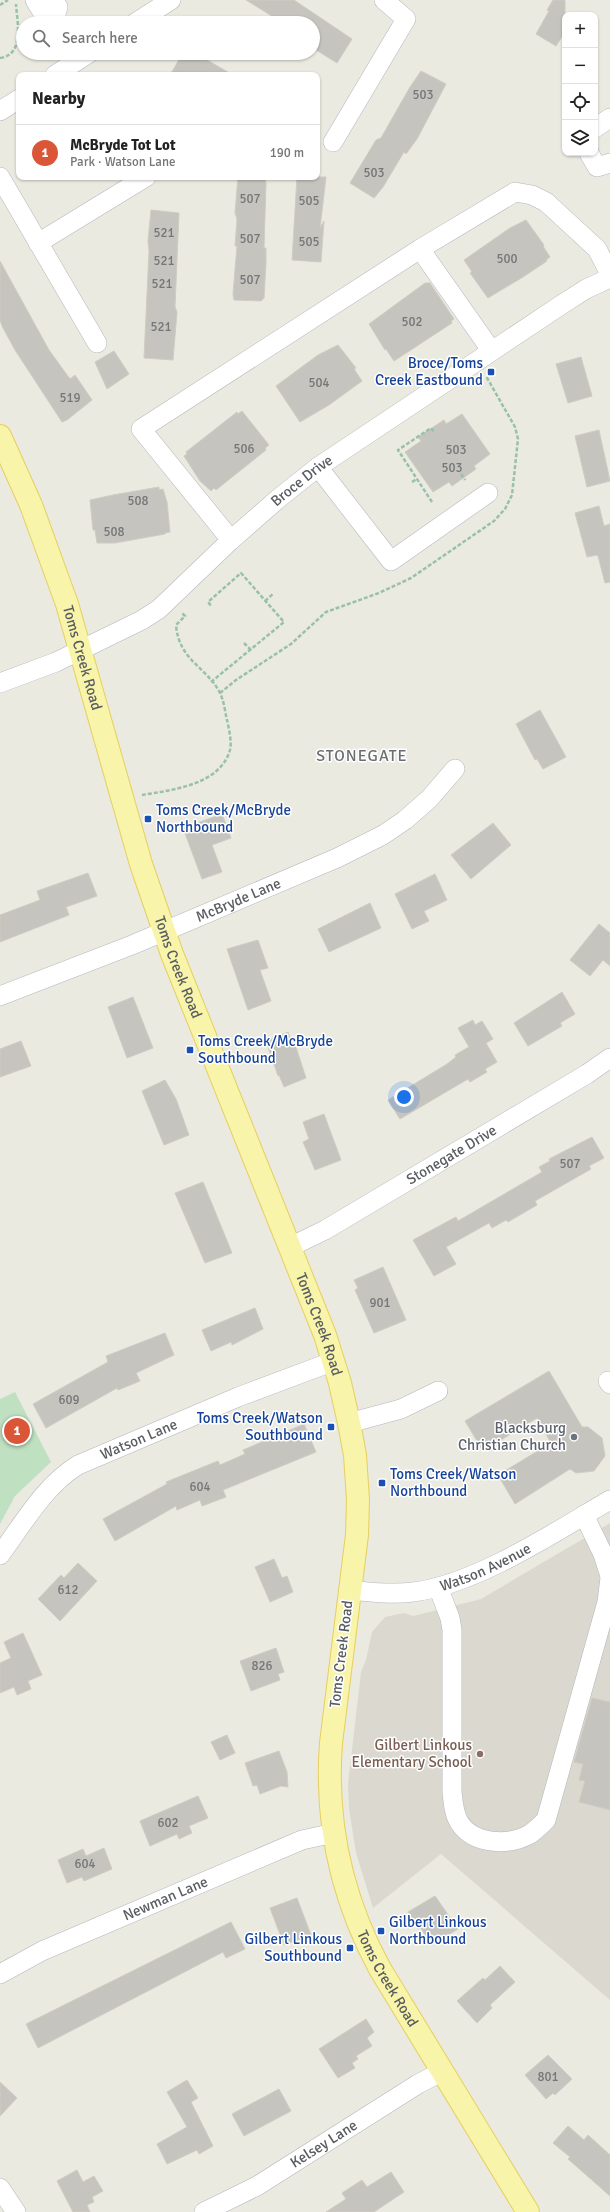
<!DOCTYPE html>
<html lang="en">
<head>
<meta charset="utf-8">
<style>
  body { margin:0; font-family:Signika,sans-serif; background:#f6f6f6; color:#222 }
  .controls { position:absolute; right:12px; top:12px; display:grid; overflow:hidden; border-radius:8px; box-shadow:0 1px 3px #0004 }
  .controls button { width:36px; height:36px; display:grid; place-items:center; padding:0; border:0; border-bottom:1px solid #e0e0e0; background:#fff; color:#222; font:20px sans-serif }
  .you { position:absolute; left:404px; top:1097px; width:14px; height:14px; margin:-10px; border:3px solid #fff; border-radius:50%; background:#1a73e8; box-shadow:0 0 0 6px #1a73e833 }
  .badge { display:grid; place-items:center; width:26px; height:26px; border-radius:50%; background:#db5637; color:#fff; font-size:13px; font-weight:700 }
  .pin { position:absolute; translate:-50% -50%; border:2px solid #fff; box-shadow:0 1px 4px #0006 }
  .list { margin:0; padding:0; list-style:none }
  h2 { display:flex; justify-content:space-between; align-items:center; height:52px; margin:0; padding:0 16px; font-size:17px }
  h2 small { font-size:13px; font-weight:400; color:#767676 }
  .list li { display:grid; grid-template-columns:26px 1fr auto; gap:12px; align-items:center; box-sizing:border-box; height:56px; padding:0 16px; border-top:1px solid #e0e0e0 }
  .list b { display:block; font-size:15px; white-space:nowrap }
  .list p { margin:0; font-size:13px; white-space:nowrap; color:#767676 }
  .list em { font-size:13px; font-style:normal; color:#767676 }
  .icon { flex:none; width:22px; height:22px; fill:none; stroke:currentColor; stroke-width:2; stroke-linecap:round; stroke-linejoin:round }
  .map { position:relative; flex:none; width:610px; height:2212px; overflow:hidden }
  .search { position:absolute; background:#fff; box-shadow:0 1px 3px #0004; left:16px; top:16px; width:304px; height:44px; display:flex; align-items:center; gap:10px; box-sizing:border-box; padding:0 14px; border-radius:22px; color:#767676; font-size:15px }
  .panel { position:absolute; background:#fff; box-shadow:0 1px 3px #0004; left:16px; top:72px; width:304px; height:108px; border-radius:8px }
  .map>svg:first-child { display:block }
  .education { fill:#dbd9cf }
  .green { fill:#bfe1c2 }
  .building { fill:#c6c4be; stroke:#cfccc0 }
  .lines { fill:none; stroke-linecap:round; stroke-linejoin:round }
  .minor-casing { stroke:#b3b6bb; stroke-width:20 }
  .major-casing { stroke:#e6cf5f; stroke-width:24 }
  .path { stroke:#99c1a8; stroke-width:2.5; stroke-dasharray:4 2; stroke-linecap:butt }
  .minor { stroke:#fff; stroke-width:19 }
  .major { stroke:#f8f4a9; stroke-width:22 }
  .transit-dot { fill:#1a4fb4; stroke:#fff; stroke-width:1.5 }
  .worship-dot { fill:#6b7280; stroke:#fff; stroke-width:1.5 }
  .education-dot { fill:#8d6e63; stroke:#fff; stroke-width:1.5 }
  .labels { text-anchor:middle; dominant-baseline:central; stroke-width:3; stroke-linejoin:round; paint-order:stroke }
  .number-label { font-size:13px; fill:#747678 }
  .transit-label { font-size:15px; fill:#164399; stroke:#fff; text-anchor:start }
  .street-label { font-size:15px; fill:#595c61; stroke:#fff }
  .worship-label { font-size:15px; fill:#5b616d; stroke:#fff; text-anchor:end }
  .education-label { font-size:15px; fill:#785e54; stroke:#fff; text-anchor:end }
  .neighbourhood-label { font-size:16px; letter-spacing:1px; fill:#6a6e73; stroke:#fff }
</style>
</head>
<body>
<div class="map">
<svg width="610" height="2212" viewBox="0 0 610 2212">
  <rect width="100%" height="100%" fill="#ebeae1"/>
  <!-- education -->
  <path class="education" d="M610,1523V2000L441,1854L373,1908L356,1853L349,1809L348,1784L361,1672L366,1660L372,1632L385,1617L404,1613L413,1616L481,1599Z"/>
  <!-- green -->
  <path class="green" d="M15,1392L51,1462L15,1496L0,1524V1399Z"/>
  <!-- building -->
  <path class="building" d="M246,0H294L352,39L337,63L313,48V23H283Z
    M553,0H565V32L556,46L536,34L549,11L547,10Z
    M183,53H195L233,75H170Z
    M421,71L446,84L417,139L406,154L404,152L383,187L374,198L350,183L376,140L381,138L410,87Z
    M238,177L265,179L266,183L264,248H266V263L264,298L261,301L234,300L233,294L237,246H235L237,219L235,213Z
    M297,177H326L320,228L324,221L321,262L292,260Z
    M151,210L179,213L175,307L177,312L173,360L144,358L149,251L148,241Z
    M526,220L544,245L543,246L550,257L546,260L547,261L523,277L488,298L470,273L472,272L464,260L510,228Z
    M0,261L49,350L70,379L75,375L92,400L67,420L62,422L15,350L2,326L0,320Z
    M425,283H430L454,319L451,321L452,323L394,361L386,349L385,350L369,324Z
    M338,345L356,368L354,369L362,381L329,405L300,422L276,386L318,355Z
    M114,351L129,374L107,389L95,362Z
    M581,357L592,396L568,403L556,364Z
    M242,411L269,445L265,448L266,450L216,490L214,488L211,491L200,481L184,456L187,454L186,452L237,412L238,414Z
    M462,414L490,454L474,466L476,469L452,486L449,482L433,492L405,452L421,441L418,437L444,420L446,424Z
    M599,430L610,481L587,487L575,436Z
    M159,487V490L163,489L167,502L170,532L165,533V534L115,543H97L95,530H93L90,500L113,495Z
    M599,506L604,526L610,524V582L605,583L598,556L597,555L587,557L575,513Z
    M540,710L566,757L543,769L537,759L535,760L516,724Z
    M222,814L231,838L212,845L222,872L202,879L183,828Z
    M493,823L511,845L471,879L451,855Z
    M88,873L97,896L66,907L69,915L0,942V915L40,900L37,891Z
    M435,874L447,900L424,911L429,921L412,929L395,894Z
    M370,903L381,928L329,952L318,929Z
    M599,924L610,933V966L603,960L590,976L570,960Z
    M258,940L268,968L260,970L271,1001L248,1010L227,949Z
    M562,992L575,1014L560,1023L562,1026L528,1046L514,1023Z
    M133,997L153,1048L127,1058L108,1007Z
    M473,1020L475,1025L482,1021L493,1039L486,1043L497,1062L485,1069L487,1072L470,1082L468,1079L400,1119L388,1100L447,1064L456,1057L455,1055L469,1047L458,1028Z
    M288,1032L292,1042L294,1041L306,1078L284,1087L279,1075L278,1076L266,1041Z
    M21,1041L31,1066L0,1077V1049Z
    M165,1080L176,1099L189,1135L164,1145L142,1091Z
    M324,1114L341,1160L315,1170L303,1142L309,1139L303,1122Z
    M592,1137L604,1158L589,1166L591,1169L535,1201L537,1205L508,1222L506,1220L492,1228L489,1223L446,1247L456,1264L434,1276L413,1240L456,1217L458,1221L542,1172L539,1167L550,1161L549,1159Z
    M203,1182L232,1253L205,1263L175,1193Z
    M383,1267L406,1320L374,1333L355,1290L358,1288L354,1280Z
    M255,1308L263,1329L232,1345L231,1342L211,1351L202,1330Z
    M165,1333L174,1355L136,1373L140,1381L118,1390L117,1388L46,1428L33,1404L108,1362L106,1356Z
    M549,1371L582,1427H588L602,1438L605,1456L594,1471L576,1473L570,1469L515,1504L498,1475L551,1443L537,1418L483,1451L465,1421Z
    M304,1424L316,1452L223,1490L226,1497L202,1506L200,1500L177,1510L176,1506L115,1541L103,1519L167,1484L166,1482L218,1461L220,1465L245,1454L243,1450Z
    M274,1559L282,1578L287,1576L293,1592L270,1602L255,1567Z
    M78,1563L97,1581L60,1621L38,1599L61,1575L64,1578Z
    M23,1633L42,1675L28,1681L31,1689L17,1695L14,1687L0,1693V1663L11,1658L4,1642Z
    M276,1648L284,1672L278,1674L280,1680L251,1691L240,1661Z
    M592,1698L610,1702V1810L579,1802L585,1781L579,1780L583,1764L574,1762Z
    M227,1735L235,1753L220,1760L211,1742Z
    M279,1751L287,1772L288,1787L281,1786L260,1794L257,1785L253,1786L245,1763Z
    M198,1796L208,1818L189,1826L192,1833L179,1839L177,1834L150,1846L140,1821Z
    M104,1848L112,1869L84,1881L82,1877L67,1883L58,1860L83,1849L86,1856Z
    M435,1896L458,1929L431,1945L421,1928L418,1929L408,1912Z
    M297,1898L311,1935L284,1945L270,1908Z
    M231,1922L245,1949L226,1958L223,1952L38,2048L26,2024Z
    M500,1966L515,1982L490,2005L492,2008L477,2023L457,2001L483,1978L485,1980Z
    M366,2019L374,2032L367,2038L372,2046L356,2056L358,2059L352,2063L355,2068L338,2078L319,2049Z
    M548,2055L572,2079L555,2095L553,2093L546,2099L525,2075Z
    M187,2080L198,2098L191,2102L213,2146L199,2154L197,2150L167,2164L157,2144L187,2127L167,2092Z
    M0,2082L17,2098L0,2116Z
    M279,2089L291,2111L244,2136L232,2114Z
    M568,2126L584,2140L588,2135L610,2155V2196L568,2159L570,2157L553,2143Z
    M77,2170L83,2182L94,2176L103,2191L92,2197L94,2202L87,2205L90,2212H73L57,2181Z
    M391,2172L404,2192L374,2212H326L346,2199L342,2193L362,2180L367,2187Z"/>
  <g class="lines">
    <!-- minor casing -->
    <g class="minor-casing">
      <g id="minor">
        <path d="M35,0L43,13L55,17L59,23"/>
        <path d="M53,0L58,7L55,17"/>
        <path d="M135,23L171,0"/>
        <path d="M55,75L89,53"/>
        <path d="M0,111L19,99"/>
        <path d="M595,128L610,118"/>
        <path d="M333,142L406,19L384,0"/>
        <path d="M589,153L597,167L610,163"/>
        <path d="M0,177L97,343"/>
        <path d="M38,243L146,177"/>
        <path d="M420,249L491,350"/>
        <path d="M318,467L391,561L488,493"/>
        <path d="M231,540L141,429L420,249L515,192L532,195L546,202L597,249L610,274"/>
        <path id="s1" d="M0,683L56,662L142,620L159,609L231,540L279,498L318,467L561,305L586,289L610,278"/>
        <path id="s2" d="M0,996L132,945L337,858L383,835L405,820L429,799L455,769"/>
        <path id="s3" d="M290,1247L325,1230L587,1074L610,1058"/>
        <path d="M608,1381L610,1384"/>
        <path d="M349,1423L401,1409L438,1391"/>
        <path d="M584,1515L603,1554L610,1576"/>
        <path id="s4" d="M0,1555C23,1524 44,1486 78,1465L238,1397L334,1361"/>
        <path d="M438,1587L450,1618L452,1630V1792C453,1802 454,1814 459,1822C473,1845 509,1846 530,1834C536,1830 541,1825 546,1820L607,1602L610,1578"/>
        <path id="s5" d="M349,1590C370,1592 392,1595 413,1592C475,1585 555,1532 610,1500"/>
        <path id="s6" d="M0,1974L42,1951L302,1840L334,1833"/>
        <path d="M0,2188L16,2212"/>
        <path id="s7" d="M204,2212L257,2186L418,2084L441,2072"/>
      </g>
    </g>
    <!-- major casing -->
    <g class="major-casing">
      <g id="major">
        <path id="s8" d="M0,436L31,505L67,604L141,864L172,954L325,1335L340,1383L349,1423L355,1455L358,1500L357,1535L331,1743C325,1822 342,1899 380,1969L528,2212"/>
      </g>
    </g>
    <!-- path -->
    <path class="path" d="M0,5L8,0
      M0,58C25,55 17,21 16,4
      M461,474L465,480
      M412,482L417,479
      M432,502L398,450L431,428L434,432
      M265,601L273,594
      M244,643L251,650
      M211,682L284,622L241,573L208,602L212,607
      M220,693L236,680L291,644L326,612L379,593L411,578L494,521L505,509L512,495L518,439L515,427L486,376
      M142,795C172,790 220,785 230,750C232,742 229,729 227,720C225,712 224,701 220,693C207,667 179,661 176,625L185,616L181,612"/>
    <!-- minor -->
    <use href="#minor" class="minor"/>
    <!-- major -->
    <use href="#major" class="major"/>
  </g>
  <!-- markers -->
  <g class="transit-dot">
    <rect x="487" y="368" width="8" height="8" rx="2"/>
    <rect x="144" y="815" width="8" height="8" rx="2"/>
    <rect x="186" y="1046" width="8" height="8" rx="2"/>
    <rect x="327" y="1423" width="8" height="8" rx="2"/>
    <rect x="378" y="1479" width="8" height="8" rx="2"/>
    <rect x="377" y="1927" width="8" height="8" rx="2"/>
    <rect x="346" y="1944" width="8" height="8" rx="2"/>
  </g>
  <circle class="worship-dot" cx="574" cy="1437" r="4"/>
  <circle class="education-dot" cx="480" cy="1754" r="4"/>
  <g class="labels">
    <!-- number labels -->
    <g class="number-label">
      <text x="423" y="95">503</text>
      <text x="374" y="173">503</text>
      <text x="250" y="199">507</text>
      <text x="309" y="201">505</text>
      <text x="164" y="233">521</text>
      <text x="250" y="239">507</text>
      <text x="309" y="242">505</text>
      <text x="507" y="259">500</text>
      <text x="164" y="261">521</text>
      <text x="250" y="280">507</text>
      <text x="162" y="284">521</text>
      <text x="412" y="322">502</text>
      <text x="161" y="327">521</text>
      <text x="319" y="383">504</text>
      <text x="70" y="398">519</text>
      <text x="244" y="449">506</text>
      <text x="456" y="450">503</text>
      <text x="452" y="468">503</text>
      <text x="138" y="501">508</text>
      <text x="114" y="532">508</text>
      <text x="570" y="1164">507</text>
      <text x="380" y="1303">901</text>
      <text x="69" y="1400">609</text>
      <text x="200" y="1487">604</text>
      <text x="68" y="1590">612</text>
      <text x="262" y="1666">826</text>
      <text x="168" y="1823">602</text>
      <text x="85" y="1864">604</text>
      <text x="548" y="2077">801</text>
    </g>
    <!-- transit labels -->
    <g class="transit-label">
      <text x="483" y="363" text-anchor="end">Broce/Toms<tspan x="483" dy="17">Creek Eastbound</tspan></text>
      <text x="156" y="810">Toms Creek/McBryde<tspan x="156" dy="17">Northbound</tspan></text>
      <text x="198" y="1041">Toms Creek/McBryde<tspan x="198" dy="17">Southbound</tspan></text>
      <text x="323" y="1418" text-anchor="end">Toms Creek/Watson<tspan x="323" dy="17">Southbound</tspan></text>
      <text x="390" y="1474">Toms Creek/Watson<tspan x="390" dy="17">Northbound</tspan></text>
      <text x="389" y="1922">Gilbert Linkous<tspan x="389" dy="17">Northbound</tspan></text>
      <text x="342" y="1939" text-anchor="end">Gilbert Linkous<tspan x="342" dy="17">Southbound</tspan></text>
    </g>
    <!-- street labels -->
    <g class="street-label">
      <text stroke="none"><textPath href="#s1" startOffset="368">Broce Drive</textPath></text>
      <text stroke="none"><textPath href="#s8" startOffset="237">Toms Creek Road</textPath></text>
      <text stroke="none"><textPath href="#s2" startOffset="257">McBryde Lane</textPath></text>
      <text stroke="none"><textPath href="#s8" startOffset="561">Toms Creek Road</textPath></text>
      <text stroke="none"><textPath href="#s3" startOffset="186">Stonegate Drive</textPath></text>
      <text stroke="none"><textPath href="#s8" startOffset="945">Toms Creek Road</textPath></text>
      <text stroke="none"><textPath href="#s4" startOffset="186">Watson Lane</textPath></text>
      <text stroke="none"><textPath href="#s5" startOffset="141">Watson Avenue</textPath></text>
      <text transform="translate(341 1654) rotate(-83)">Toms Creek Road</text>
      <text stroke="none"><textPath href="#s6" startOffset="182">Newman Lane</textPath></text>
      <text stroke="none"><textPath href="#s8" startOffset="1617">Toms Creek Road</textPath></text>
      <text stroke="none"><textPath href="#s7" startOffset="138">Kelsey Lane</textPath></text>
    </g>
    <!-- worship labels -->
    <g class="worship-label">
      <text x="566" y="1428">Blacksburg<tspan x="566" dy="17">Christian Church</tspan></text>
    </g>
    <!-- education labels -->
    <g class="education-label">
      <text x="472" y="1745">Gilbert Linkous<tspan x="472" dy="17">Elementary School</tspan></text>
    </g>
    <!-- neighbourhood labels -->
    <g class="neighbourhood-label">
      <text x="362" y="756">STONEGATE</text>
    </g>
  </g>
</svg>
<div class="controls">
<button>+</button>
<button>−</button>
<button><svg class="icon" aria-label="locate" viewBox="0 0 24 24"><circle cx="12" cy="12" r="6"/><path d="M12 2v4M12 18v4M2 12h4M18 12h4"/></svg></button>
<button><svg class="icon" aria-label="layers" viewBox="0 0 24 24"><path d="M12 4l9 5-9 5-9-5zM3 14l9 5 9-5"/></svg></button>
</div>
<div class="you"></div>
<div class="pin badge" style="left:17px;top:1431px">1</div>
<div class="search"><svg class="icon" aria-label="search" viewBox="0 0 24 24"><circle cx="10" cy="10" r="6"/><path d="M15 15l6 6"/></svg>Search here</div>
<section class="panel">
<h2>Nearby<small></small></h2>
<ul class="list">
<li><span class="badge">1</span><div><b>McBryde Tot Lot</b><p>Park · Watson Lane</p></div><em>190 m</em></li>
</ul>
</section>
</div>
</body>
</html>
